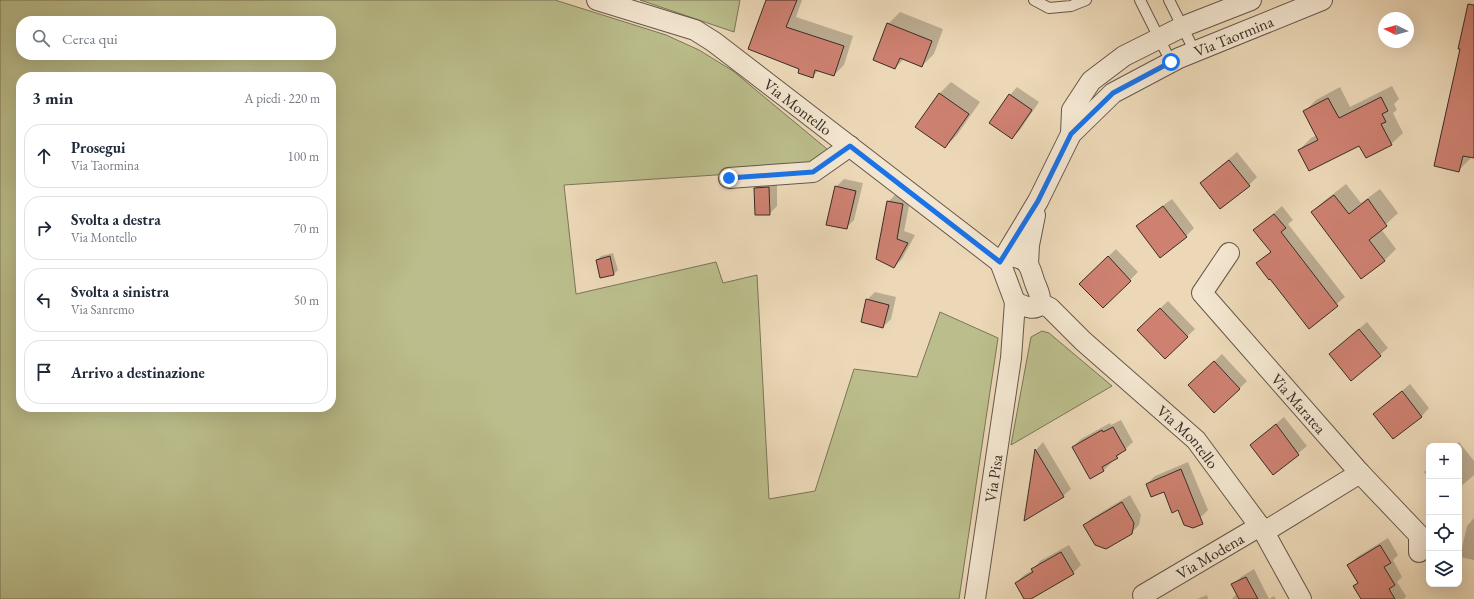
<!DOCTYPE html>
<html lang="it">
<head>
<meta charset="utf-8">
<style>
  body { margin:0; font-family:"EB Garamond",serif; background:#f2f2f3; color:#1f2937 }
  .controls { position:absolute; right:12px; bottom:12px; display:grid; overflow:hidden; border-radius:8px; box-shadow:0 4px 16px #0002 }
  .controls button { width:36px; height:36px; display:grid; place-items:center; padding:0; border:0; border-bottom:1px solid #e0e1e3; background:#fff; color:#1f2937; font:20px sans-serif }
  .compass { position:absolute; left:1378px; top:12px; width:36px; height:36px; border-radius:50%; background:#fff; box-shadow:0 4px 16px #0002; rotate:275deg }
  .stop { position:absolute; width:12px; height:12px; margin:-9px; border:3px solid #1a73e8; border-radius:50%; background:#fff }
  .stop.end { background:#1a73e8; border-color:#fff; box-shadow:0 1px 4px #0008 }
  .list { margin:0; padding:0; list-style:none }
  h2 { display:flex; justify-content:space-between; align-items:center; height:52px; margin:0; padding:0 16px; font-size:17px }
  h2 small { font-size:13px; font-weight:400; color:#747a83 }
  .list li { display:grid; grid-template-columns:26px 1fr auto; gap:12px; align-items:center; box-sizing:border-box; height:64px; margin:0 8px 8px; padding:0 8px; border:1px solid #e0e1e3; border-radius:16px }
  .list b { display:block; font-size:15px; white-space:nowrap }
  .list p { margin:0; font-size:13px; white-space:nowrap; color:#747a83 }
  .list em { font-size:13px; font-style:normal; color:#747a83 }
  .icon { flex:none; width:22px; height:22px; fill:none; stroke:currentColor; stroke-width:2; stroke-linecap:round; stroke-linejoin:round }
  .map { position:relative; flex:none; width:1474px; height:599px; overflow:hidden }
  .search { position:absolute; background:#fff; box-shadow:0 4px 16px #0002; left:16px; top:16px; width:320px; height:44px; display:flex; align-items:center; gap:10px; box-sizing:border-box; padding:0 14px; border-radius:16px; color:#747a83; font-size:15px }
  .panel { position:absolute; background:#fff; box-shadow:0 4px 16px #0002; left:16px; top:72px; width:320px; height:340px; border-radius:16px }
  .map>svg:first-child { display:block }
  .green { fill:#bbbe8c; stroke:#7a755a; fill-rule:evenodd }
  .shadow { fill:#0003 }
  .building { fill:#ce8171; stroke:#392c27 }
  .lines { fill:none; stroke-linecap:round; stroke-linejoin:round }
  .lane-casing { stroke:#66574b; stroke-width:12 }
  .street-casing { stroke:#66574b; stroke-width:22 }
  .lane { stroke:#f3e6d0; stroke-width:10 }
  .street { stroke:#f3e6d0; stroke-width:20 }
  .route { stroke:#1a73e8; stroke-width:5 }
  .labels { text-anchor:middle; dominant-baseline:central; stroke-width:3; stroke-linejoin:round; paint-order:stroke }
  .street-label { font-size:16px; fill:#392c27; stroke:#f3e6d0 }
</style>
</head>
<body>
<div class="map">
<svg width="1474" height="599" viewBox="0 0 1474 599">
  <rect width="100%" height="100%" fill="#ecd8b7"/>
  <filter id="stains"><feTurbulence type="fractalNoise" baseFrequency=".005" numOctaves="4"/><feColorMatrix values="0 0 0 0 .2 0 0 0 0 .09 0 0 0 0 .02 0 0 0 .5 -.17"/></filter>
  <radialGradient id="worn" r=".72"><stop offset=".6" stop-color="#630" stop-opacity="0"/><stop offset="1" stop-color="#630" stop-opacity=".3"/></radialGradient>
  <!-- green -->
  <path class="green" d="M0,0H555L666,35L699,50L733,71L833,154L807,169L564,185L576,294L716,262L723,283L757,275L769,499L815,491L854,369L917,377L940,312L998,338L959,599H0ZM21,21H331V55H21ZM21,77H331V407H21Z
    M640,0H740L734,32Z
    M1042,331L1049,333L1112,386L1011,445L1031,337Z"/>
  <!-- shadow -->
  <path class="shadow" d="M767,0H802L796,17L853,36L844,65L834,75L819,70L812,77Z
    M1474,9V157H1471L1470,159L1459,170Z
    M900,12L943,29L934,54L922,66L904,59L895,68L888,24Z
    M951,82L980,102L957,135L945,147L916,127L940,93Z
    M1392,86L1399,99L1394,104L1397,110L1393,113L1403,133L1391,144L1360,145L1299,150L1311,138L1317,135L1305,111L1316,100L1340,87L1350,107Z
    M1017,87L1039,102L1020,130L1012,138L1010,95Z
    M1237,152L1257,177L1249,185L1201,183Z
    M777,179V206L769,214L755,188L763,180Z
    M844,179L863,183L854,220L846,228L836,187Z
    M1346,184L1361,203L1380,189L1398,213L1381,229L1396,249L1385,260L1312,212L1324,201Z
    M896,194L911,196L904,231L915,235L902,259L894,267L888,202Z
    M1172,199L1194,228L1186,236L1137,226L1145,219Z
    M1282,206L1293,220L1288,224L1345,297L1309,327L1258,263L1271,251L1255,230Z
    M1116,249L1138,272L1103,307L1080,284Z
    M613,253L618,270L614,274L601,277L597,260L601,256Z
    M875,292L896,297L891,319L883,327L867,300Z
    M1168,301L1195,329L1165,358L1138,330Z
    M1367,322L1388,348L1380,355L1330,354Z
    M1222,354L1247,381L1239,389L1197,378Z
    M1410,384L1429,408L1422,416L1393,438L1375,414Z
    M1284,417L1307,446L1274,474L1251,445Z
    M1121,420L1133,442L1117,457L1111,461L1112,462L1104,470L1090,478L1073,447L1081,439L1110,423L1111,425Z
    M1043,442L1071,489L1063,496L1025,519L1036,450Z
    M1459,442L1474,461V475L1459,488V446H1454Z
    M1188,462L1208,510L1200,518L1164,490L1147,484L1155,476Z
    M1429,468V478L1424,472Z
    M1130,495L1141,515L1139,525L1131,533L1084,526L1092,518Z
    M1474,518V560L1460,557L1467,526Z
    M1388,538L1398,555L1393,560L1402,577L1397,582L1406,596L1404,599H1362L1354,586L1359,582L1349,565L1357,557Z
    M1069,545L1081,565L1073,573L1029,599H1025L1016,583L1024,575L1033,570L1040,561Z
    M1254,569L1269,599L1274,596L1276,599H1232L1237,593L1233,584L1241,577Z
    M1207,595L1208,599H1197Z"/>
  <!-- building -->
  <path class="building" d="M766,0H797L786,27L844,46L834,76L815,70L813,78L798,73L799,69L748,49Z
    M1468,4L1474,5V158L1463,156L1459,172L1434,166L1460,49H1458Z
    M887,23L932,41L922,67L900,58L895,69L873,60Z
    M939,93L969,114L945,148L915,127Z
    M1009,94L1032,110L1012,139L989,123Z
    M1381,97L1388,111L1382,114L1386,122L1381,124L1392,145L1366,158L1359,146L1309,171L1298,150L1318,140L1303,111L1328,98L1339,118Z
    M1229,160L1250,186L1220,209L1200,183Z
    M835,186L856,191L847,229L826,225Z
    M769,187L770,215H755L754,188Z
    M1334,195L1349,214L1368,199L1387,226L1369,240L1385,261L1361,279L1311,212Z
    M887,201L903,204L897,239L908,243L894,268L876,259Z
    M1163,206L1187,237L1160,258L1136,226Z
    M1274,214L1286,228L1281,232L1338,306L1309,329L1270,279L1269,280L1256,263L1271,252L1253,230Z
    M610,256L614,275L600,278L596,260Z
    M1108,256L1131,281L1103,308L1079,284Z
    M866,299L889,305L883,328L861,322Z
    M1160,308L1188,337L1165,359L1137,330Z
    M1359,329L1381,356L1351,381L1329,354Z
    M1214,361L1240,389L1214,413L1188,385Z
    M1402,391L1422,417L1393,439L1373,414Z
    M1276,424L1299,455L1273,475L1250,445Z
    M1113,427L1126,450L1116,456L1118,458L1102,467L1104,471L1090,479L1072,447L1102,430L1103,432Z
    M1035,449L1064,497L1024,521Z
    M1181,469L1203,524L1193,528L1184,525L1178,510L1172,513L1164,492L1151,497L1146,484Z
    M1122,502L1134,523L1132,534L1106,549L1095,545L1083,525Z
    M1380,545L1391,563L1384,567L1395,585L1389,589L1395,599H1361L1353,586L1358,583L1347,565Z
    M1061,552L1074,574L1031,599H1024L1015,583L1033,572L1031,569Z
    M1246,577L1258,599H1239L1231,584Z"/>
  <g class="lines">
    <!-- lane casing -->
    <g class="lane-casing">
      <path id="lane" d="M1034,0L1049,8L1071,6L1086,0
        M1140,0L1171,62
        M1169,0L1195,52"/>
    </g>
    <!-- street casing -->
    <g class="street-casing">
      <g id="street">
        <path id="s1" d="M597,0L695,30L714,42L1000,262"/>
        <path d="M1071,134L1072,110L1091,81L1124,56L1182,27L1251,0"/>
        <path d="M729,178L813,172L850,146"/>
        <path id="s2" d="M1229,253L1202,293L1360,473L1419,535V552"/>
        <path id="s3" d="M1005,256L1038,201L1071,134L1113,93L1179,58L1322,0"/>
        <path d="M1005,256C1013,256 1021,257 1027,263C1031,268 1033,278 1035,283C1037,289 1041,295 1040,301C1039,314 1021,305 1015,302L1000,262Z"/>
        <path d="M1028,264L1029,245L1035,215"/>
        <path id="s4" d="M1040,303L1050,308L1083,341L1196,440L1264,532L1301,599"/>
        <path d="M1264,532L1360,473"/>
        <path id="s5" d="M975,599L1011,358L1015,302"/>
        <path id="s6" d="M1145,599L1143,595L1260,526"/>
      </g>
    </g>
    <!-- lane -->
    <use href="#lane" class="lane"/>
    <!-- street -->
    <use href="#street" class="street"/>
  </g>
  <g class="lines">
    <!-- route -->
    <path class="route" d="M729,178L813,172L850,146L1000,262L1038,201L1071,134L1113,93L1171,62"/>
  </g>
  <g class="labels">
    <!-- street labels -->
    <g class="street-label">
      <text stroke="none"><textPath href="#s3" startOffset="331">Via Taormina</textPath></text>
      <text stroke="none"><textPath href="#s1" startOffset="231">Via Montello</textPath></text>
      <text stroke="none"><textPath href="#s2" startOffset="195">Via Maratea</textPath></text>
      <text stroke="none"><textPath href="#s4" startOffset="200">Via Montello</textPath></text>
      <text stroke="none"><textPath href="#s5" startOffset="122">Via Pisa</textPath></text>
      <text stroke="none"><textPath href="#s6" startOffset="82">Via Modena</textPath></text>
    </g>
  </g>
  <rect width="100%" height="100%" filter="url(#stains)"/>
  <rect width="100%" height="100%" fill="url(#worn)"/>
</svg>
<div class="controls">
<button>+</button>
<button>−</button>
<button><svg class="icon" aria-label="locate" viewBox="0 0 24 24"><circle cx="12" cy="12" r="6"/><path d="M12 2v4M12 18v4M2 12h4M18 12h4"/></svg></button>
<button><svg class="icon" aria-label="layers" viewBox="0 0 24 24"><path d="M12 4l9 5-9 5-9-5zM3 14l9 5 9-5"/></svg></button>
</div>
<svg class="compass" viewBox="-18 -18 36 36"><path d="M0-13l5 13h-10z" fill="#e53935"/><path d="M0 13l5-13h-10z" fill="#747a83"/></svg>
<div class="stop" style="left:1171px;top:62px"></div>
<div class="stop end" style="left:729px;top:178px"></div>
<div class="search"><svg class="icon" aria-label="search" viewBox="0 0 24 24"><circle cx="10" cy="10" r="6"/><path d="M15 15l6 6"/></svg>Cerca qui</div>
<section class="panel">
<h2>3 min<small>A piedi · 220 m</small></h2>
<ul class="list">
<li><svg class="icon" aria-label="ahead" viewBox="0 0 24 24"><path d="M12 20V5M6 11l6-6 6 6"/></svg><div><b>Prosegui</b><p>Via Taormina</p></div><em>100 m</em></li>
<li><svg class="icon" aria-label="right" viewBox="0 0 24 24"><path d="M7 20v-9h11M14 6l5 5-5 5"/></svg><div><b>Svolta a destra</b><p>Via Montello</p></div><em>70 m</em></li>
<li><svg class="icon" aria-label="left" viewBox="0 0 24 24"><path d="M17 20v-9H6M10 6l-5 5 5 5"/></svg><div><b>Svolta a sinistra</b><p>Via Sanremo</p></div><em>50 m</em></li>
<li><svg class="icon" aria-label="arrive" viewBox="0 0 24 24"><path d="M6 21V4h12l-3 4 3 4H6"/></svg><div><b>Arrivo a destinazione</b></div></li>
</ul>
</section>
</div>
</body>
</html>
